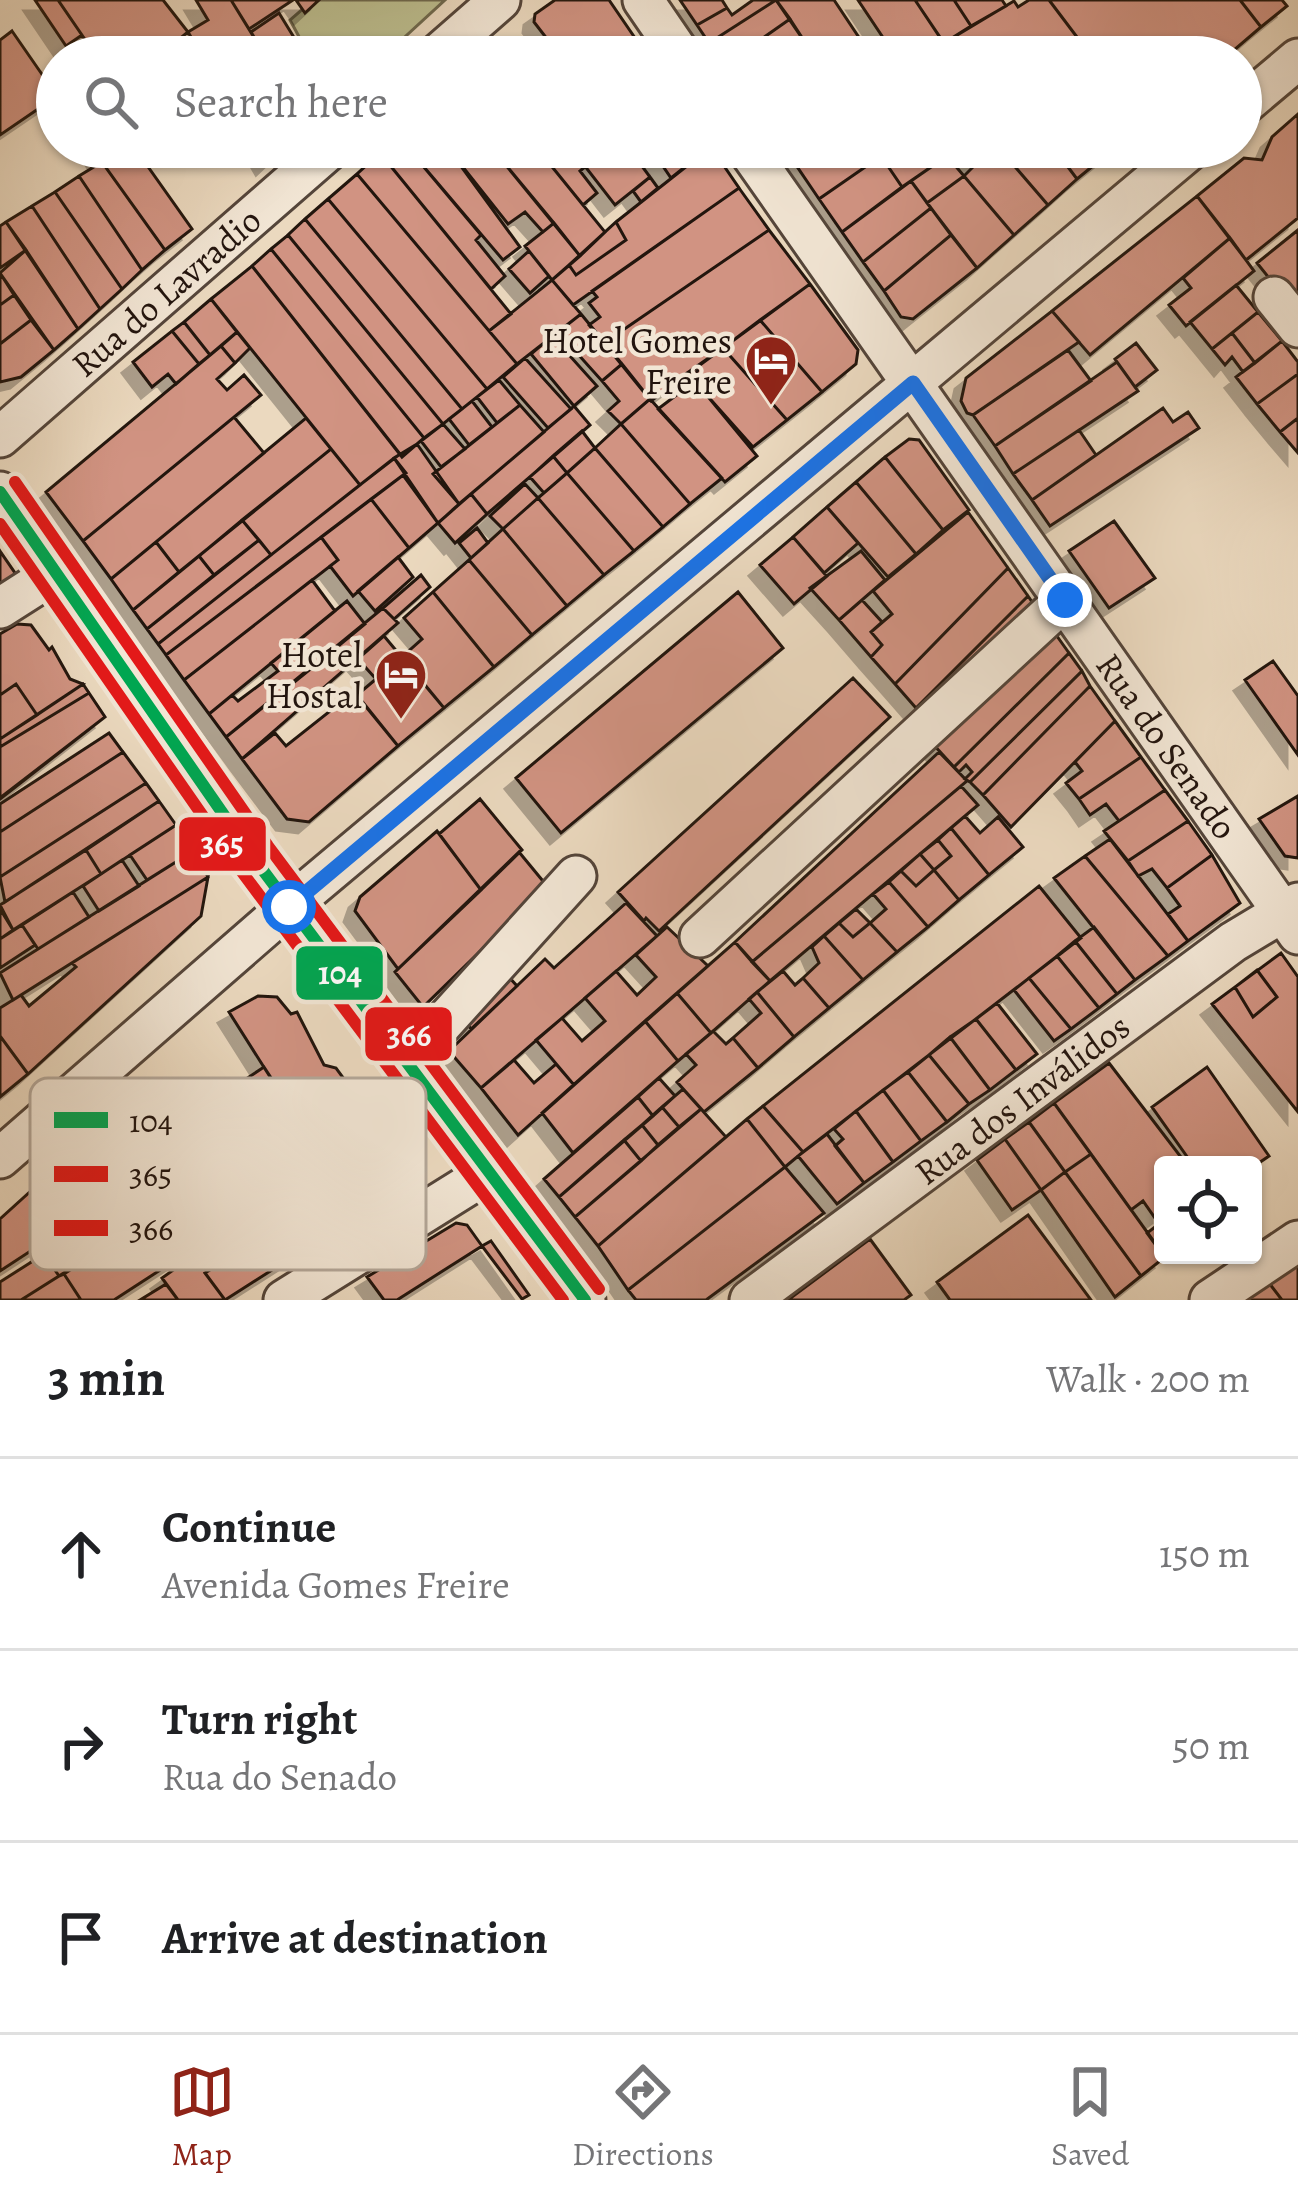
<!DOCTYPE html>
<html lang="en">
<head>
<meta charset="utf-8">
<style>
  body { margin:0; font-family:Alegreya,serif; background:#f2f2f2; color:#202124 }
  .controls { position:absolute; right:36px; bottom:36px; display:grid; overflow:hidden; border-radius:12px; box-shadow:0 3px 9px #0004 }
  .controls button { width:108px; height:108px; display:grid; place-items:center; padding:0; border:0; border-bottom:3px solid #e0e0e0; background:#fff; color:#202124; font:60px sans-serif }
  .stop { position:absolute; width:36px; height:36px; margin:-27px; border:9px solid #1a73e8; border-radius:50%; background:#fff }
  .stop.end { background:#1a73e8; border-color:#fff; box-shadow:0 3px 12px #0008 }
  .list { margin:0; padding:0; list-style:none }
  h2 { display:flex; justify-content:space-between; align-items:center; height:156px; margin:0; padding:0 48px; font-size:51px }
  h2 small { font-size:39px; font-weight:400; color:#757577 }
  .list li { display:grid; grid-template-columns:78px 1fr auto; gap:36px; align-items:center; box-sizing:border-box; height:192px; padding:0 48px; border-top:3px solid #e0e0e0 }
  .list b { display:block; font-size:45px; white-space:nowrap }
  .list p { margin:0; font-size:39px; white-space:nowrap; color:#757577 }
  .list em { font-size:39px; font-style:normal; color:#757577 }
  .icon { flex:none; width:66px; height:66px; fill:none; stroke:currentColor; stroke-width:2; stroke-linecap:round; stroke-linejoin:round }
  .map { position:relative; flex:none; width:1298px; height:1300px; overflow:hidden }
  .search { position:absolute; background:#fff; box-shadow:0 3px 9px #0004; left:36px; right:36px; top:36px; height:132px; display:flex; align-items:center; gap:30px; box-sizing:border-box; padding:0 42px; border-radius:66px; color:#757577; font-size:45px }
  .sheet { height:732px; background:#fff }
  nav { display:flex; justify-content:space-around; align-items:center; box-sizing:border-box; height:168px; border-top:3px solid #e0e0e0; background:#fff; font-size:33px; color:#757577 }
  nav a { display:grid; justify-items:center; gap:6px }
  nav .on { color:#8f2418 }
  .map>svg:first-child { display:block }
  .green { fill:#bcbe8f; stroke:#6f694e; stroke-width:3 }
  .building { fill:#d19382; stroke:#22140e; stroke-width:3; filter:url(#shadow) }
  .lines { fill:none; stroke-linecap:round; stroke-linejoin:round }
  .minor-casing { stroke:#54453a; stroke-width:45 }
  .minor { stroke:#f2e6d5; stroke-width:39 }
  .bus-1-casing { stroke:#f2e6d5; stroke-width:21 }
  .bus-2-casing { stroke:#f2e6d5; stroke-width:21 }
  .bus-3-casing { stroke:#f2e6d5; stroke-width:21 }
  .bus-1 { stroke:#00a651; stroke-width:12 }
  .bus-2 { stroke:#e31919; stroke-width:12 }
  .bus-3 { stroke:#e31919; stroke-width:12 }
  .route { stroke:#1a73e8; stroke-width:15 }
  .labels { text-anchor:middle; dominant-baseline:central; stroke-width:9; stroke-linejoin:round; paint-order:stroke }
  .street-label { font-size:36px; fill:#22140e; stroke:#f2e6d5 }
  .poi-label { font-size:36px; fill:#22140e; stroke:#f2e6d5; text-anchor:end }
  .key { fill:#f2e6d5; stroke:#b4a799; stroke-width:3 }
  .key-label { font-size:33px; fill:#22140e }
  .line-badge { stroke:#f2e6d5; stroke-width:4.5 }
  .badge-label { font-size:33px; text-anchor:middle; font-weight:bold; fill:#fff }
</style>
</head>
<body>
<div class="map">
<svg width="1298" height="1300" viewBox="0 0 1298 1300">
  <defs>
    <filter id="shadow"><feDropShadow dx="-11" dy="11" stdDeviation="0" flood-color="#0004"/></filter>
  </defs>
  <rect width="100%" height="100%" fill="#ebd9bf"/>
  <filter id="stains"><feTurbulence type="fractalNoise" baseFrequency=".00167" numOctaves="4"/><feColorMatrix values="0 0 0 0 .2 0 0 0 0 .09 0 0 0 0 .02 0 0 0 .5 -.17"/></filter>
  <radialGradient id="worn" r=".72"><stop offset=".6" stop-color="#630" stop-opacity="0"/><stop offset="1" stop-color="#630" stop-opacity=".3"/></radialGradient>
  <!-- green -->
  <path class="green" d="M313,0H445L383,57H310L290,20Z"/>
  <!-- building -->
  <path class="building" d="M35,0H58L82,35L66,46Z
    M58,0H163L188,32L157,57H97Z
    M196,0H231L266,57H203L188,32L208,20Z
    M231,0H293L249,29Z
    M296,0H319L305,13Z
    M555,0H609L648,57H561L534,22L535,14Z
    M680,0H722L727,8L697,25Z
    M753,0H776L709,43L697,25L727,8L732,15Z
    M776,0H834L872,57H815Z
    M776,0L790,19L736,57H720L709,43Z
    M858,0H915L953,57H896Z
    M915,0H954L971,26L944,43Z
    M954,0H1002L1006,6L971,26Z
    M1029,0H1049L1086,49L1076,57H953L944,43L1014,1L1018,7Z
    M1049,0H1240L1261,27L1226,57H1092Z
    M1240,0H1282L1287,6L1261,27Z
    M279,13L306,57H266L251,32Z
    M790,19L812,53L807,57H736Z
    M12,31L57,96L0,135V40Z
    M1298,114V218L1246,260L1197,196L1244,158L1262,160L1272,137Z
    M92,147H123L102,162Z
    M123,147H134L192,229L165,250L102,162Z
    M257,147H285L267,164Z
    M387,147H407L481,235L476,240L505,276L491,289L380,153Z
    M407,147H447L520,247L503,260Z
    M447,147H491L554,223L543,232L525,212L508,224Z
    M491,147H536L605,232L580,256Z
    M536,147H570L586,166L580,171L597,193L583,205Z
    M570,147H628L650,177L615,205Z
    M650,147H710L671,178Z
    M711,147L739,188L573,305L552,280L569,265L576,275L626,240L616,222Z
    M783,147H821L796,165Z
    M821,147H875L881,156L819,199L796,165Z
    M875,147H932L935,151L960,147L902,187Z
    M959,147H998L1048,205L1014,235L964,176L974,166Z
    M998,147H1053L1077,179L1048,205Z
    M1053,147H1116L1077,179Z
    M380,153L511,314L489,331L357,174Z
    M881,156L902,187L842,232L819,199Z
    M947,156L964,176L927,203L911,181Z
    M102,162L165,250L142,270L79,176Z
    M357,174L517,364L487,389L328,199Z
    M79,176L142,270L122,289L55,192Z
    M964,176L1014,235L977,268L927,203Z
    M650,177L658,188L641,202L633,191Z
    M911,181L931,208L863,262L842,232Z
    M739,188L769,230L604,343L589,325L600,317L589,303L597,297L592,291Z
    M55,192L122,289L100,309L32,206Z
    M1197,196L1230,238L1090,355L1052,311Z
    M328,199L487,389L462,409L305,219Z
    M32,206L100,309L78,329L6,222Z
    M931,208L951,235L884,291L863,262Z
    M305,219L462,409L443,424L288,235Z
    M6,222L26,250L0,268V226Z
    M616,222L626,240L576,275L569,265Z
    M554,223L580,256L552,280L525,246Z
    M769,230L810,284L651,401L604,343Z
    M1298,230V314L1257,263Z
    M288,235L443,424L424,438L271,249Z
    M951,235L977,268L913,319L901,317L884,291Z
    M1230,238L1254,271L1186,326L1169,305L1191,288L1183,278Z
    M271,249L424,438L402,457L252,266Z
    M26,250L78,329L54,350L0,273Z
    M529,251L549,276L530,293L509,269Z
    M252,266L400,454L360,485L211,299Z
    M0,273L14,295L0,305Z
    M552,280L581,314L517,364L489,331Z
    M810,284L858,350L856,364L822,392L760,320Z
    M1236,285L1258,312L1212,349L1190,322Z
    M14,295L31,320L0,344V305Z
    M211,299L237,332L210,355L184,322Z
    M1052,311L1079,342L973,415L967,413L961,401L966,378Z
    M1258,312L1282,341L1255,363L1232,333Z
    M581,314L622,364L602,381L558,332Z
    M31,320L54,350L21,377L0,382V344Z
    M760,320L822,392L787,420L723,348Z
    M184,322L210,355L199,364L172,331Z
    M172,331L199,364L176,384L168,374L152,387L133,362Z
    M237,332L250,348L235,363L221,346Z
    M1232,333L1255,363L1243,372L1232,357L1225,365L1212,349Z
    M552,336L597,386L574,406L531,354Z
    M1282,341L1298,362V374L1257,404L1236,377Z
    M1136,343L1157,370L1135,387L1115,359Z
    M221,346L235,363L217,379L227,390L244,375L261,395L83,541L46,492Z
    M723,348L787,420L753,447L687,373Z
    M1068,350L1091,381L995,446L973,415Z
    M525,358L571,409L548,428L503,377Z
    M1117,362L1138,391L1013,474L995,446Z
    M622,364L650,399L621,424L608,411L619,401L602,381Z
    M1298,374V418L1280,432L1257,404Z
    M499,380L520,405L497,423L477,397Z
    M695,381L757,456L725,482L658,409Z
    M650,399L722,478L690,504L621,424Z
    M472,401L492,427L469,445L449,419Z
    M520,405L544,432L459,504L433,474Z
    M574,406L590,425L487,514L471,494Z
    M1163,408L1173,422L1188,412L1199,428L1050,526L1032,500Z
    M234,417L264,453L111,579L83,541Z
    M306,418L331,449L179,572L156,542Z
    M1298,418V453L1280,432Z
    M443,424L465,449L441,467L421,441Z
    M621,424L690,504L663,527L595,448Z
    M1079,430L1096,455L1032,500L1013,474Z
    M582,431L595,448L567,473L553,456Z
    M909,439L919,440L969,510L943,530L885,457Z
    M417,444L459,504L438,523L394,458Z
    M595,448L663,527L634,551L567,473Z
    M331,449L360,485L271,555L242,520Z
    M553,456L567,473L544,493L530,477Z
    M885,457L943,530L916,554L856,482Z
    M394,458L406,473L166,655L158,644Z
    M567,473L634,551L604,575L538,498Z
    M403,475L438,523L409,548L371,499Z
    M856,482L916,554L888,577L827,507Z
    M525,484L538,498L503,529L490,516Z
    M471,494L487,514L455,543L438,523Z
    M538,498L604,575L567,606L503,529Z
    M371,499L409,548L353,596L330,566L338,560L321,537Z
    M827,507L858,543L824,573L793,537Z
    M968,512L1008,568L895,684L871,657L882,645L871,632L892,614L873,591Z
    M242,520L259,540L214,575L199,556Z
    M1114,521L1155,578L1109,608L1069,551Z
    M477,528L488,543L471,558L459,543Z
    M503,529L567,606L532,635L469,560Z
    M321,537L338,560L184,680L166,655Z
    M793,537L827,576L794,604L760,565Z
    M259,540L271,555L158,644L147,629Z
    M156,542L179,572L133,610L111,579Z
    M0,551L15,573L14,583L0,591Z
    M861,551L885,580L839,620L810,588Z
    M199,556L214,575L147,629L133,610Z
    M398,557L413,577L375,611L358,591Z
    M469,560L532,635L494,667L433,592Z
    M1008,568L1028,596L916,708L895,684Z
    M421,575L430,587L394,619L383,608Z
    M312,580L335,611L209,714L184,680Z
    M433,592L494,667L444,708L402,657L422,639L404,618Z
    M738,592L783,648L561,833L516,778Z
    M1028,596L1039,612L932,720L916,708Z
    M862,600L882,622L871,632L882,645L871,657L839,620Z
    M347,601L365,624L313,667L294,644Z
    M383,608L398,623L242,759L226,737Z
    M17,624L31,625L49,650L52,647L70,679L83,684L37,715L16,684L0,695V634Z
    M1049,625L1069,653L954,767L932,743Z
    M384,636L444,708L398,746L357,695L376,679L358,659Z
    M294,644L313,667L226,737L209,714L232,695L238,701L278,671L271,663Z
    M1069,653L1082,671L970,782L965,779L972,772L966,765L959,772L954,767Z
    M1273,661L1298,696V755L1245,680Z
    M1082,671L1090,686L983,795L970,782Z
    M853,678L890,717L659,931L646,918L644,921L618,892Z
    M16,684L37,715L0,739V695Z
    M83,684L105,717L0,798V739Z
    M1090,686L1115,721L1011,827L983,795Z
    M354,692L398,746L309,822L287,819L242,759L275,733L286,746Z
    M89,693L105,717L0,799V747Z
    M1115,721L1141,757L1079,799L1066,783L1082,771L1075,762Z
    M109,733L123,752L0,832V804Z
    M123,752L146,783L0,877V832Z
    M939,752L967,781L752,962L735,942Z
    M1141,757L1165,790L1119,821L1106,804L1090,815L1079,799Z
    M146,783L159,801L5,902L0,877Z
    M961,786L978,805L770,981L752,962Z
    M1165,790L1188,821L1128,861L1104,831Z
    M1298,796V858L1285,856L1259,819Z
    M480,799L522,850L481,890L439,834Z
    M159,801L176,825L101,874L86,850Z
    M965,816L980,833L998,817L1023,847L989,875L951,828Z
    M1188,821L1212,855L1167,888L1152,869L1138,876L1128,861Z
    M176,825L195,850L147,880L130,855Z
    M951,828L989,875L959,900L934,870L951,856L938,840Z
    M437,831L481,890L398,969L355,911L360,897Z
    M1110,839L1188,941L1168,956L1085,856Z
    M938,840L951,856L934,870L920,854Z
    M86,850L101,874L13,930L0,905Z
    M195,850L208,877L13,1000L0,973Z
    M519,852L547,886L423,1007L395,972Z
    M920,854L934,870L916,886L901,871Z
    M1212,855L1240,903L1188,941L1168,914L1180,906L1167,888Z
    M1085,856L1168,956L1135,980L1054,878Z
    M122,860L139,886L99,911L83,886Z
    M934,870L959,900L928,927L889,882L901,871L916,886Z
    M208,877L201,916L28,1074L0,1036V1008L21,995L29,1006L76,967L72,963Z
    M889,882L928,927L897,952L870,923L886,909L873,894Z
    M1039,886L1081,938L803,1152L763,1106Z
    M73,892L89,917L38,949L22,925Z
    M626,903L657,936L481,1088L449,1051L545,959L554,968Z
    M0,909L13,930L0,939Z
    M856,909L870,923L853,937L839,923Z
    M839,923L853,937L870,923L897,952L863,980L824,936Z
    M22,925L35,945L0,968V939Z
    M667,927L708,966L574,1085L536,1040L562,1018L582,1041L605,1021L585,998L616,971L637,995L656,977L636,955Z
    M1094,927L1135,980L1117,994L1075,941Z
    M824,936L863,980L829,1008L803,978L819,963L812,947Z
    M1075,941L1117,994L1099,1008L1057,956Z
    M735,942L770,981L711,1033L677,993Z
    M1281,953L1298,977V1112L1212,1004Z
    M1057,956L1099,1008L1071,1029L1029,978Z
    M500,967L517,986L471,1029L458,1010Z
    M1257,970L1277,997L1253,1017L1235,987Z
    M783,971L795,985L803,978L829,1008L794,1037L757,992Z
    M1029,978L1071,1029L1054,1041L1014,990Z
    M757,992L794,1037L758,1068L733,1038L761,1013L749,999Z
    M677,993L711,1033L678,1061L645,1021Z
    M258,996L277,997L291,1014L297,1012L324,1065L336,1068L350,1087L298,1121L229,1012Z
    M997,1003L1037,1054L1016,1070L976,1019Z
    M976,1019L1016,1070L990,1090L950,1037Z
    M645,1021L678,1061L573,1153L542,1113Z
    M713,1031L726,1044L733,1038L758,1068L704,1112L677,1082L696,1065L686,1054Z
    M0,1036L28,1074L0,1097Z
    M950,1037L990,1090L969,1104L929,1055Z
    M929,1055L969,1104L947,1122L908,1072Z
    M514,1060L534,1083L556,1064L574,1085L518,1135L481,1088Z
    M1109,1063L1187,1165H1163V1212L1155,1218L1143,1201L1131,1210L1054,1103Z
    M264,1067L283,1096L235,1127L216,1099Z
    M1207,1067L1269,1156L1253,1167L1193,1165L1152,1107Z
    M908,1072L947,1122L921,1141L883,1090Z
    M659,1078L675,1096L653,1116L638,1097Z
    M683,1089L701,1109L679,1127L662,1107Z
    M883,1090L921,1141L893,1162L856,1111Z
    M638,1097L653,1116L559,1197L544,1179Z
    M1054,1103L1091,1154L1065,1172L1029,1122Z
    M763,1106L803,1152L785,1167L747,1119Z
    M662,1107L679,1127L658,1145L642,1125Z
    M701,1109L726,1137L598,1246L575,1217Z
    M856,1111L893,1162L864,1183L835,1146L843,1139L834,1129Z
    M747,1119L785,1167L628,1290L598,1246Z
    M1029,1122L1065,1172L1041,1190L1005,1139Z
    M642,1125L658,1145L641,1161L624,1140Z
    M827,1134L864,1183L837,1204L798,1156Z
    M1005,1139L1041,1190L1012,1210L977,1160Z
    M624,1140L641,1161L575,1217L559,1197Z
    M76,1150L111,1203L90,1219L77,1199L42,1230L49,1239L0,1271V1219Z
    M1091,1154L1165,1257L1141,1276L1065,1172Z
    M785,1167L824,1213L706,1300H636L628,1290Z
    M1065,1172L1141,1276L1115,1297L1041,1190Z
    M180,1198L208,1239L114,1300H81L64,1274Z
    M105,1212L121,1236L59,1276L42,1251Z
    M302,1213L319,1240L225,1300L205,1273Z
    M1028,1215L1091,1300H950L937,1282Z
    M1163,1221V1255L1147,1233Z
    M456,1223L467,1225L482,1246L397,1300H384L367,1277Z
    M870,1239L911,1295L904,1300H788Z
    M491,1241L529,1295L522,1299L482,1246Z
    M204,1248L217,1265L205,1273L225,1300H178L162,1278Z
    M44,1254L59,1276L21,1300H0V1282Z
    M1298,1256V1300H1282L1266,1279Z
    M64,1274L81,1300H21L59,1276Z
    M1266,1279L1282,1300H1238Z
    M166,1284L178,1300H140Z"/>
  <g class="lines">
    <!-- minor casing -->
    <g class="minor-casing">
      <path id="minor" d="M643,0L682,57
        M435,57L500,0
        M1241,107L1298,59
        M746,147L1298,934
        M1274,297L1298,327
        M0,437L332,147
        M0,492L253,857L585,1300
        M0,608L55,573
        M700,937L1065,600
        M405,1065L576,876
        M0,1158L289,906L1193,147
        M284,1300L486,1174
        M750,1300L1233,942L1298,903
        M1210,1300L1298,1241"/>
    </g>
    <!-- minor -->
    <use href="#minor" class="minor"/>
    <!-- bus-1 casing -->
    <g class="bus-1-casing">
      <path id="bus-1" d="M0,492L253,857L585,1300"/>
    </g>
    <!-- bus-2 casing -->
    <g class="bus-2-casing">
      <path id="bus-2" d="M0,524L239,868L563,1300"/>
    </g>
    <!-- bus-3 casing -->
    <g class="bus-3-casing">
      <path id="bus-3" d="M15,482L268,846L599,1289"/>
    </g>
    <!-- bus-1 -->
    <use href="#bus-1" class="bus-1"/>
    <!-- bus-2 -->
    <use href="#bus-2" class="bus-2"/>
    <!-- bus-3 -->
    <use href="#bus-3" class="bus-3"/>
  </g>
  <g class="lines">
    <!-- route -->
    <path class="route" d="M289,907L913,383L1065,600"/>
  </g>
  <!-- icons -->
  <defs>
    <g id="hotel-pin" transform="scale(2.7)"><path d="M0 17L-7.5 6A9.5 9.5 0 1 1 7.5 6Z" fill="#8f2418" stroke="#f2e6d5"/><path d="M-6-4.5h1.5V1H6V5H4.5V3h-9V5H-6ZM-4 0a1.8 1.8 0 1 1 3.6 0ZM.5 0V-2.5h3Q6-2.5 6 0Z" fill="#fff"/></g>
  </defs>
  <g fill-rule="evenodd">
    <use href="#hotel-pin" x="771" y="361"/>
    <use href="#hotel-pin" x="401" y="675"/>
  </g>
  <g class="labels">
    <!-- street labels -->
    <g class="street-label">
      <text transform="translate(166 292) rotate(-41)">Rua do Lavradio</text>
      <text transform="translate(1167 746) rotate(55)">Rua do Senado</text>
      <text transform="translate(1022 1099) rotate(-37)">Rua dos Inválidos</text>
    </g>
    <!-- poi labels -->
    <g class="poi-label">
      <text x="732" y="340">Hotel Gomes<tspan x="732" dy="41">Freire</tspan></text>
      <text x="362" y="654">Hotel<tspan x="362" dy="41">Hostal</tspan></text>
    </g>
  </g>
  <!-- legend -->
  <rect x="30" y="1078" width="396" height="192" rx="18" class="key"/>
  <rect x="54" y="1112" width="54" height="16" fill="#00a651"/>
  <rect x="54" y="1166" width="54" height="16" fill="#e31919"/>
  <rect x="54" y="1220" width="54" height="16" fill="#e31919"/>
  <g class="key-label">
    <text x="129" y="1132">104</text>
    <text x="129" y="1186">365</text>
    <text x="129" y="1240">366</text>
  </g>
  <g class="line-badge">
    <rect x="177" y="815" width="91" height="58" rx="12" fill="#e31919"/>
    <rect x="294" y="944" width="91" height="58" rx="12" fill="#00a651"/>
    <rect x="363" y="1005" width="91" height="58" rx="12" fill="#e31919"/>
  </g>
  <g class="badge-label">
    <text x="222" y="855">365</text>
    <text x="340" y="984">104</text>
    <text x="409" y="1046">366</text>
  </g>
  <rect width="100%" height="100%" filter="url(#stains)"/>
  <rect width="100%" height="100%" fill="url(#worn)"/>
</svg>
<div class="controls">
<button><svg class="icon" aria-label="locate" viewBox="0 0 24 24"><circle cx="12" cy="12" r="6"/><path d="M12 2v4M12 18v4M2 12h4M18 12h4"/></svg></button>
</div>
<div class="stop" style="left:289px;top:907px"></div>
<div class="stop end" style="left:1065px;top:600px"></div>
<div class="search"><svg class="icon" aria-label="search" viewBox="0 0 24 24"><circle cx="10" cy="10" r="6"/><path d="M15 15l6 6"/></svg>Search here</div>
</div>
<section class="sheet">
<h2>3 min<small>Walk · 200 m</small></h2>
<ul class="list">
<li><svg class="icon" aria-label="ahead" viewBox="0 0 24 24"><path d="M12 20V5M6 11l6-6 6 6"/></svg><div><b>Continue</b><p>Avenida Gomes Freire</p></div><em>150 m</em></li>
<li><svg class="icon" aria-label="right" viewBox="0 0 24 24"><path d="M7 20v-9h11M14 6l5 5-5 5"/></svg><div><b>Turn right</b><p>Rua do Senado</p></div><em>50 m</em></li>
<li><svg class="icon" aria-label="arrive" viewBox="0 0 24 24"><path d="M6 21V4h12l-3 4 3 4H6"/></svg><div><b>Arrive at destination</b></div></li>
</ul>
</section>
<nav>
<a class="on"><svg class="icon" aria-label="map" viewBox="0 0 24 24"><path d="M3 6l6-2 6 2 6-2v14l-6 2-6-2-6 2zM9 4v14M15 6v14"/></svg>Map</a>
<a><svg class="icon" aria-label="directions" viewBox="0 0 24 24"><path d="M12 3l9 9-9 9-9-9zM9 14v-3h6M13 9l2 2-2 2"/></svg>Directions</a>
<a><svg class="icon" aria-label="saved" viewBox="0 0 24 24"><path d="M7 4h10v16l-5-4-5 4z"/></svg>Saved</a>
</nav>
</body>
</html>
